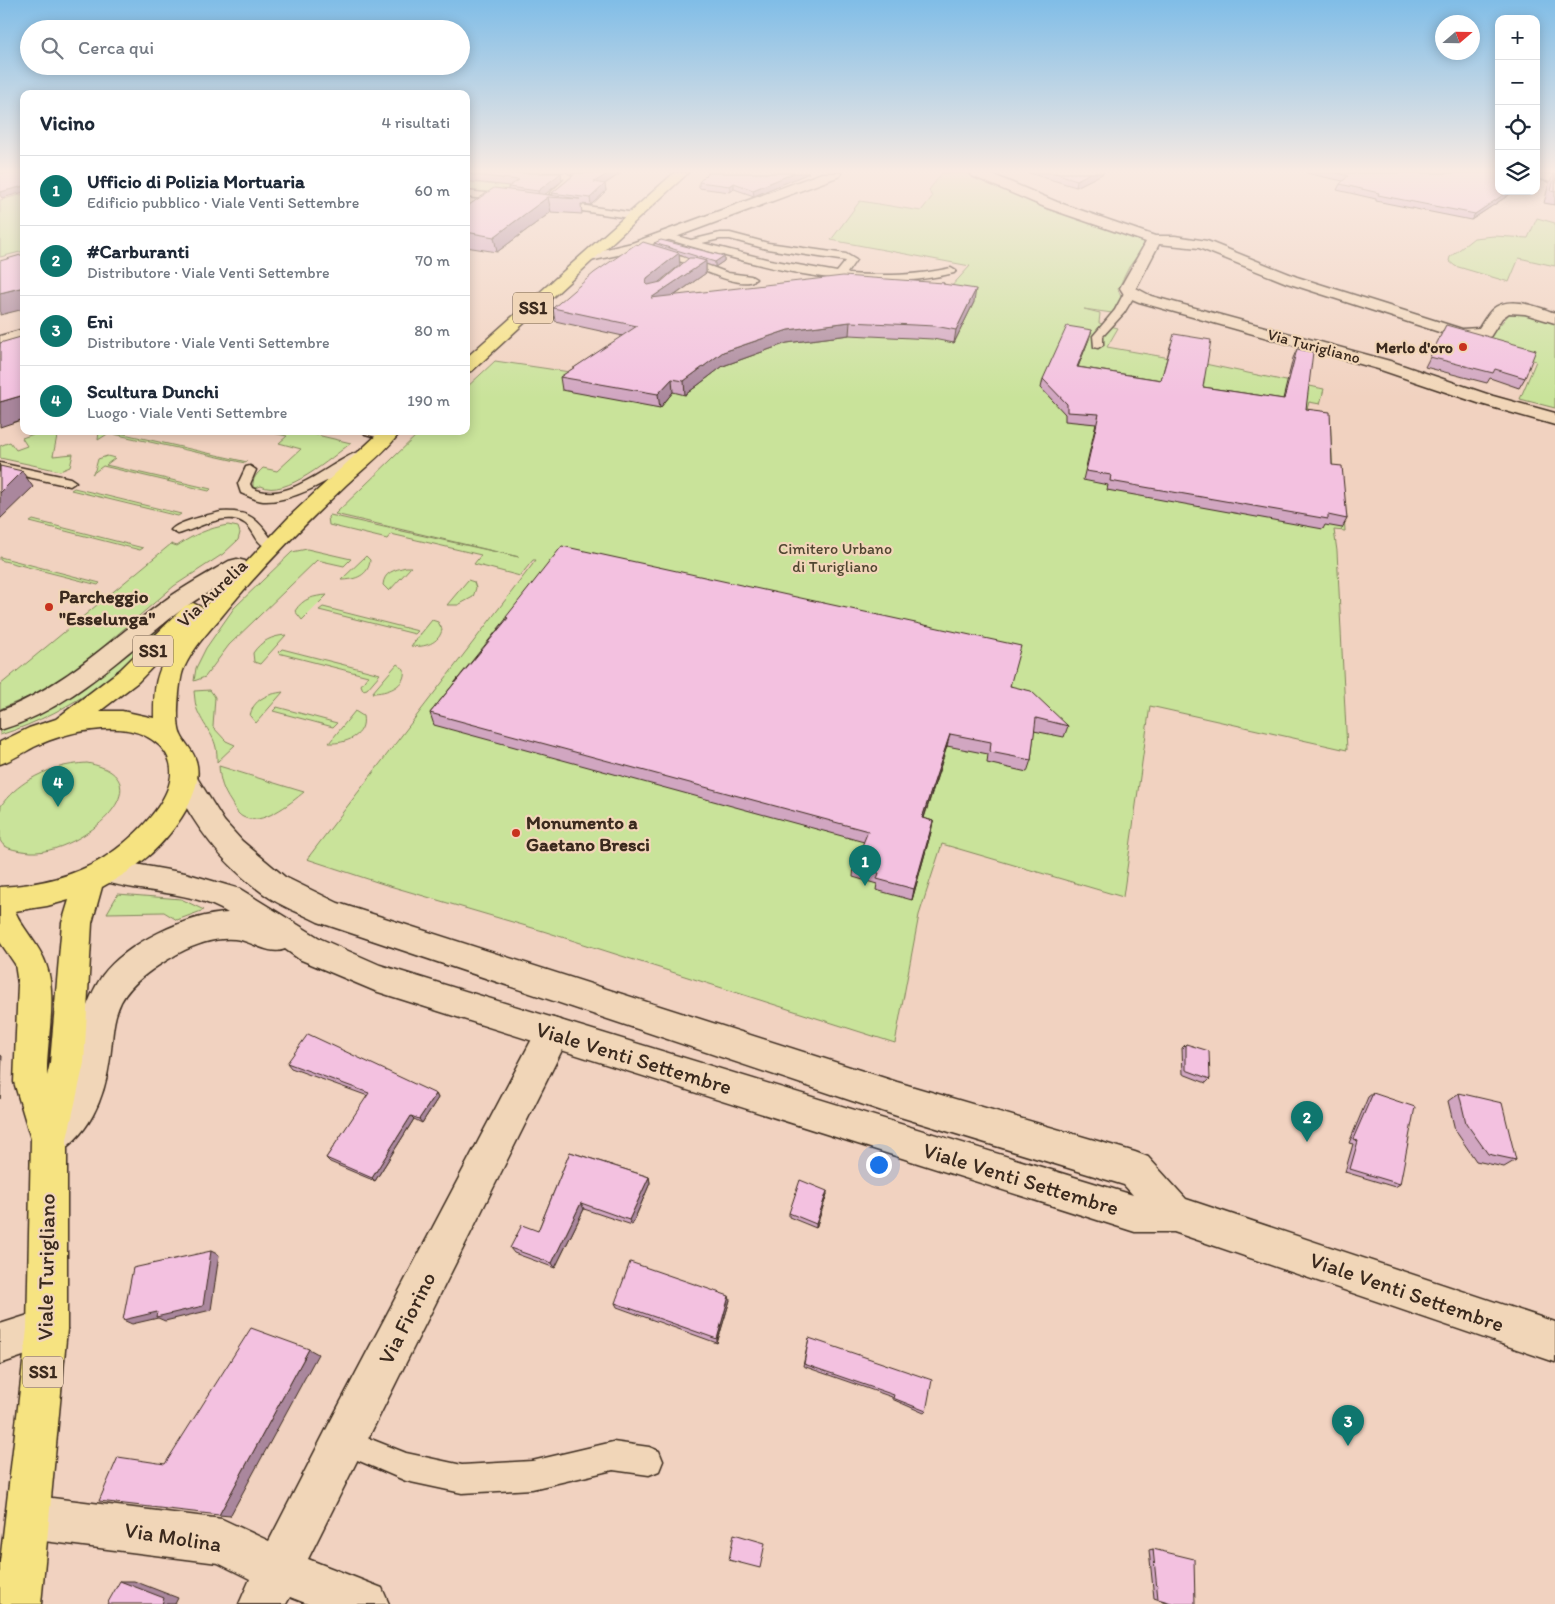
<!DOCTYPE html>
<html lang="it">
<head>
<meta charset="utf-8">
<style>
  body { margin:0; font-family:Itim,sans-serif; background:#f6f6f7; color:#1f2937 }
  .controls { position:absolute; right:15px; top:15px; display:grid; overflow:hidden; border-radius:10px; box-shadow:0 2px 12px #0003 }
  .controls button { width:45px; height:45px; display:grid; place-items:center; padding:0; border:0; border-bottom:1px solid #e0e1e3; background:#fff; color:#1f2937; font:25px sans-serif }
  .compass { position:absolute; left:1435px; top:15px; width:45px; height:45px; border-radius:50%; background:#fff; box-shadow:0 2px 12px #0003; rotate:70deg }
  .you { position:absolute; left:878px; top:1164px; width:18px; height:18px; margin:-12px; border:4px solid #fff; border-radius:50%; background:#1a73e8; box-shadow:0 0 0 8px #1a73e833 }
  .badge { display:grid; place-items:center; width:32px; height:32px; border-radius:50%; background:#0f766e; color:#fff; font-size:16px; font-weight:700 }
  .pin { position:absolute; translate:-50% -41px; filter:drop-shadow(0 1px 2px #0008) }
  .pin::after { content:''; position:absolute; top:26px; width:18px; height:15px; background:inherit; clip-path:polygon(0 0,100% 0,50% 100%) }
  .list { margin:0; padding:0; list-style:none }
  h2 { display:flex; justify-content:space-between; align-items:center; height:65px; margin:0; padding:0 20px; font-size:21px }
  h2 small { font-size:16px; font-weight:400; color:#747a83 }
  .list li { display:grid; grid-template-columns:32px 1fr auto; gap:15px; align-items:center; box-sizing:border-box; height:70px; padding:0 20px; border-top:1px solid #e0e1e3 }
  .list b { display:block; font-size:19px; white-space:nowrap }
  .list p { margin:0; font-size:16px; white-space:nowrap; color:#747a83 }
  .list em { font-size:16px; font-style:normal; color:#747a83 }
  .icon { flex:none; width:28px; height:28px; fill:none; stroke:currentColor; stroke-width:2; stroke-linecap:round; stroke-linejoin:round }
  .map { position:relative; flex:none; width:1555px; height:1604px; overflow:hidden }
  .search { position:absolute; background:#fff; box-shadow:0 2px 12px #0003; left:20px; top:20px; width:450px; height:55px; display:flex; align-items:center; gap:12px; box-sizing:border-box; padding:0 18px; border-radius:28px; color:#747a83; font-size:19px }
  .panel { position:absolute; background:#fff; box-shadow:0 2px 12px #0003; left:20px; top:90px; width:450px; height:345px; border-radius:10px }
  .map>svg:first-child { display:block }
  .green { fill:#c9e39a; stroke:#82865c }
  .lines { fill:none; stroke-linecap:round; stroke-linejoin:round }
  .service-casing { stroke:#3b2a1e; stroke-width:3 }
  .minor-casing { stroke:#3b2a1e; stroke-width:3 }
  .secondary-casing { stroke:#3b2a1e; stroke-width:3 }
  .primary-casing { stroke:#3b2a1e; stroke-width:3 }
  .service { fill:#f1d6b8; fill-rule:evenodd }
  .minor { fill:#f1d6b8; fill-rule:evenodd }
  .secondary { fill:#f1d6b8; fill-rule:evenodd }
  .primary { fill:#f6e381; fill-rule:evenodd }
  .wall { fill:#d1a6c1; stroke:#3b2a1e; fill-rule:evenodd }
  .shaded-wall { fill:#aa879d; stroke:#3b2a1e }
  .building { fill:#f3c1e0; stroke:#3b2a1e }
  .poi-dot { fill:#c8321e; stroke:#f1d6b8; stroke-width:2 }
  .labels { text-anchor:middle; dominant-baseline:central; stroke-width:4.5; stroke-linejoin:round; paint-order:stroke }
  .far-street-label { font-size:16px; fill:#3b2a1e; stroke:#f1d6b8 }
  .far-poi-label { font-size:16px; font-weight:bold; fill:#3b2a1e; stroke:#f1d6b8; text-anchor:end }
  .far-park-label { font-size:16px; fill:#504631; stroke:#f1d6b8 }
  .shield { fill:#f1d6b8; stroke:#725e4c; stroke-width:1 }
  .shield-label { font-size:18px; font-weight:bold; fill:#3b2a1e }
  .street-label { font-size:19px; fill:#3b2a1e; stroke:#f1d6b8 }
  .poi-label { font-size:19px; font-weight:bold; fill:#3b2a1e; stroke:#f1d6b8; text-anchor:start }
  .near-street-label { font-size:22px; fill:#3b2a1e; stroke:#f1d6b8 }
</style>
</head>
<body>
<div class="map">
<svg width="1555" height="1604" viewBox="0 0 1555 1604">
  <rect width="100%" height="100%" fill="#f1d2c0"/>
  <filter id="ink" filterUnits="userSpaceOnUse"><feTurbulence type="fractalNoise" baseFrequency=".02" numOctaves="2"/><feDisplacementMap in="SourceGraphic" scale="10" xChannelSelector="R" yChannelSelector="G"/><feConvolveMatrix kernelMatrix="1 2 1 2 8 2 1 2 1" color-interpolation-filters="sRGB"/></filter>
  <g filter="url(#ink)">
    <!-- green -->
    <path class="green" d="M512,173L531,179L562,183L552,191L536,189L505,196L466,191V182L497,185Z
      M942,173H965L1038,205L1142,241L1145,245L1129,267L1118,289L1121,297L1112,313L1084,309L1100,313L1099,323L1118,328L1107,347L1205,364L1324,389L1320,404L1309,402L1306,413L1330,417L1333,474L1342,475L1345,531L1334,530L1337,551L1347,750L1150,706L1123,897L942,844L919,915L895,1043L543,931L383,884L307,859L536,560H533L520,576L474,564L481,555L391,534L387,539L329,525L328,517L330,515L519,557L335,514L421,431H466V388L495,361L570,372L949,289L970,266L831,240L860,201L921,211L932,197L929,190Z
      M24,194V251L0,257V200Z
      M1537,218L1555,223V266L1519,258L1509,282L1455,266L1449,261L1450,257L1474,238L1494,236L1528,238Z
      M1509,314L1526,315L1555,323V408L1520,399L1536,361L1484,344Z
      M42,431H75L57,436L53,456L73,454L70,467L60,471L0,458V446L10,442L16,450L27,446L22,438Z
      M99,431H111L247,462L245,463L109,433L98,440Z
      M264,431H300L351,443C332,457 285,499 261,486L256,488L253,487C252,478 257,474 263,468L277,471L301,449L279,443L287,436Z
      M107,456L115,458L106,465L211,489L209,491L103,466L92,474L95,470L98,459Z
      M74,488L181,514L178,516L71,490Z
      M33,520L143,548L140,550L30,522Z
      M228,525L238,527L240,533L238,540L223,554L174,586L70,675L47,689L0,709V685L171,544L177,546C193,535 209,528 228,525Z
      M307,549L351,559L344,566L317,560L229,645L205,677L194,681L196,668L206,648L234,608L292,552Z
      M366,556L370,560C369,575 356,580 341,580Z
      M0,557L100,583L98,585L0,560Z
      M406,567H411L389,591L383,585C384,572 394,570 406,567Z
      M468,580L474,582L476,588L473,597L458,605H447Z
      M327,595L302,620L295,611C303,598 314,596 327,595Z
      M323,607L418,631L415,634L319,610Z
      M432,620L438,622L442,629C440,643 424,648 411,646Z
      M150,631L157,632C140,650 124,669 104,683C73,704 36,724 0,735V729Z
      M286,635L260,664L254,662L253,653C261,641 272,636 286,635Z
      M282,649L380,674L367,689L363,690L361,685L368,676L278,653Z
      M397,664L404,669C407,687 386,693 372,693Z
      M210,690L215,697L213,727L226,741L235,745L217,762C218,738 208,733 199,714C195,707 195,699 194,691Z
      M283,692L256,723L250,716C253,699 268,694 283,692Z
      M277,707L337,723L333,727L273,711Z
      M355,711L363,716C367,736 345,744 329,743Z
      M87,763C170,779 80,855 31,852C22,851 3,850 0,840C0,836 0,829 0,825C0,819 0,811 1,806C7,796 19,786 29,780C47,769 66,764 87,763Z
      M219,766L294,789L304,792C291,803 261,827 243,817C237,814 234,807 231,802C223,790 220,781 219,766Z
      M118,894L181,899L204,910L177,920L164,912L107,913Z"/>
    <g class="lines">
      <!-- service casing -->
      <g class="service-casing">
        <path id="service" d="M544,173H566L572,176L573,182L556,197H550V193L565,179Z
          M466,191L505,195L509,198L505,201L466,197Z
          M559,202L635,213L639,216L635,219L556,207V203Z
          M666,233L691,240L720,233H730L768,243L846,254L856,260L847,273L849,274C885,276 915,276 951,268L956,271L954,273C858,297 755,265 663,238V234ZM720,239H730L767,249L846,261L837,272L770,260L702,243Z
          M658,251L691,259L728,273L751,276L756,279C742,291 697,267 682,262C673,259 664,258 655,256L653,254Z
          M1131,290L1136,293L1124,313L1103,336V345L1098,348L1094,347L1093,336L1115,310L1124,293Z
          M363,431H384L392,433L394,436L388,440L365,434Z
          M366,449L370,450L372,453L370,456C342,472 297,503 263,501C255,500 248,496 241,493L238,484L246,467L250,466L256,470L250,484L252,488C289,507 332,458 366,449Z
          M0,463L70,478L76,482L70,486L0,471Z
          M221,512C251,510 258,520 274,543L267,547C258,545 255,534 249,527C231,507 198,529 178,534L171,530C179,521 209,515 221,512Z
          M343,1428L406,1453L462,1465L532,1461L613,1442L649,1447L659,1451L663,1461L659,1471L649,1475L613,1470L532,1489L462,1493L406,1481L334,1450L330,1441L334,1432Z"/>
      </g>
      <!-- minor casing -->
      <g class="minor-casing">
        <path id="minor" d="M822,173H841L840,176L641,250L590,261L585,260L583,257L585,254L632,243Z
          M971,173H989L1057,202L1155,236H1175L1207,241L1297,277L1462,329L1479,328C1483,322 1487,314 1493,309C1509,295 1538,307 1555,313V323L1525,314L1509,313L1502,318L1490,337L1461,339L1287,283L1199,248L1159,244L1136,288L1151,296L1390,361L1493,396L1555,413V425L1481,404L1378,369L1139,302L1125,296L1120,288L1146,242L1047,208L972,176Z
          M1536,173L1555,175V183L1536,178Z
          M24,329V339L0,346V336Z
          M553,1018L565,1022L569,1033L565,1044L308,1559L382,1588L389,1604H308L290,1597L286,1604H239L250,1579L218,1563L28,1539L12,1533L6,1517L12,1501L28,1495L222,1519L269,1541L328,1426L541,1022Z
          M47,1309L61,1315L67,1329L61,1343L0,1364V1324Z"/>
      </g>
      <!-- secondary casing -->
      <g class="secondary-casing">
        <path id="secondary" d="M237,559L245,561L248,566L245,571C223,584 200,596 180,611C122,655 71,709 0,730V711C63,687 110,640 164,601C185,586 207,574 229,561Z
          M184,770L194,773L224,821L242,841L285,877L338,903L897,1082L1135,1152L1148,1157L1186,1199L1555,1322V1362L1174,1232H1135L375,991L299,959L285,949C271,955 256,944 241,940C220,936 198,943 179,953C158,965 133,980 121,1002C112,1020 113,1038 110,1058C105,1097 89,1140 49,1157L37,1151L31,1139C40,1117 63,1109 71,1089C79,1066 75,1041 83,1018C87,1004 94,988 102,976C126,943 188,914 228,913C190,889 139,894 97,879L92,871L97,863L107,859L185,873L240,889L321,939L380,965L1133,1195L1124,1185L897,1116L318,922C301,913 280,906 264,894C221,863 195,826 171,780L174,773Z"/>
      </g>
      <!-- primary casing -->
      <g class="primary-casing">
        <path id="primary" d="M674,173H688L472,371L466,372V358Z
          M381,431H401C388,450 364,468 347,484C303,526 260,569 222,616C208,632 193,648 184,668C179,678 175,725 181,735C185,744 193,750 196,761C206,795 166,843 141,862C129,872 116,879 102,887L92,923L84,1063L67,1139V1329L41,1604H0V1562L27,1329L31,1139L14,1082L18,984L15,964L0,942V887C36,885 70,878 102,859C132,841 197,783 160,746C141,728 117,727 92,730C72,732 53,738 34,747C23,753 12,760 0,764V742L29,728L56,719L120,670L185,606L193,603L203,608L291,515ZM171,648C155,675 154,686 154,718L122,711H100L138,682ZM69,900L62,923L50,1063L47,1076C46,1042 58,997 46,964C39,944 23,930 15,911L47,906Z"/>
      </g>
      <!-- service -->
      <use href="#service" class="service"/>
      <!-- minor -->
      <use href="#minor" class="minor"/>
      <!-- secondary -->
      <use href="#secondary" class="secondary"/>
      <!-- primary -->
      <use href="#primary" class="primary"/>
    </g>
    <!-- wall -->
    <path class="wall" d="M466,173H561L562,181L545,194L553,195L552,193L572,176L571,173H621L605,184L606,191L591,205L581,204L582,214L551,212L497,252L466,247V207L508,190V187L509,186L466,181Z
      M708,173H809L754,196L734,189L730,192L699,188V182Z
      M1029,173H1104L1076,187Z
      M1306,173H1499V191H1515L1471,220L1376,201V199L1337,190L1340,184L1343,181Z
      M1554,173H1555V205L1544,203L1549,183L1555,173Z
      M654,243L724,256V261L715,267L706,264V273L674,296L944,283V284L974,302L954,343L933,339L849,335L787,343L723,366L685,395L673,392L660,408L562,390L560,377L623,336L555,321L553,308L639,245H654ZM680,255L689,259L661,282H658Z
      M1446,325L1525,378L1519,388L1490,378L1487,383L1425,367Z
      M1089,339L1078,367L1161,380L1171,343L1203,387L1283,399L1293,358L1297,349L1306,409L1332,465L1347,519L1342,528L1325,525L1323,529L1107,490L1108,485L1083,480L1096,424L1065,421V414L1041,388L1043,379Z
      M506,617L1011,686L1068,726L1064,737L1034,731L1031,760L1027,772L987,763L988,754L947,746L924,818L933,821L931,832L912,900L876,890L877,884L853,877L854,866L864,842L434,725L430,713L506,619Z
      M1186,1044L1210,1079L1206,1083L1183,1074L1182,1048Z
      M287,1063L436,1094L438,1098L422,1123L414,1119L375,1181L330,1162L326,1158L368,1096L291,1068Z
      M1373,1093L1400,1184L1395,1187L1345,1172L1353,1144L1349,1143L1368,1097Z
      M1459,1093L1516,1160L1504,1167L1476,1161L1455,1130L1448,1101Z
      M570,1152L649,1177L650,1183L632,1225L584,1209L555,1268L514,1253L510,1248L538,1231Z
      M827,1194L816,1228L789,1217V1213Z
      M730,1300L717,1343L617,1307L615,1303Z
      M809,1338L926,1411L924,1413L892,1399V1397L803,1366Z
      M1153,1549L1195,1604H1171L1154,1598L1149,1550Z"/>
    <!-- shaded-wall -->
    <path class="shaded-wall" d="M561,173L562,181L539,199L538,191Z
      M609,173H621L595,190L594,182Z
      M794,173H809L754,196L753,190Z
      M1090,173H1104L1076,187L1077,180Z
      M734,183V189L730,192V186Z
      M605,184L606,191L591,205L590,198Z
      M24,186V192L2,198L0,195V192Z
      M1509,191H1515L1471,220L1475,214Z
      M548,197L551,212L497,252L494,237Z
      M679,253L680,265L648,291L646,283L647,278Z
      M724,256V261L715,267V262Z
      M706,261V273L652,311L651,298Z
      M24,287V309L0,315V293Z
      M976,289L974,302L954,343L956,330Z
      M850,322L849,335L787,343L723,366L685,395L684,381L723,352L788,330Z
      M1092,330L1089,339L1074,376L1077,367Z
      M672,379L673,392L660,408L658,394Z
      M24,395V419L0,427V402Z
      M22,471L33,487L0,519V493Z
      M950,734L947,746L920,829L922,818Z
      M933,821L931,832L912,900L914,889Z
      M0,1055L2,1056L0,1099Z
      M436,1094L438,1098L422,1123L419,1119Z
      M411,1116L414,1119L375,1181L372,1178Z
      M649,1177L650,1183L632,1225L629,1220Z
      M827,1191V1194L816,1228V1224Z
      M581,1203L584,1209L555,1268L552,1263Z
      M211,1251L219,1255L211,1310L165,1321L158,1318L132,1324L123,1320Z
      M729,1296L730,1300L717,1343V1339Z
      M309,1349L318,1354L230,1516L219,1515Z
      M120,1581H134L178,1598L175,1604H162Z"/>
    <!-- building -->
    <path class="building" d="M0,173H24V186L0,192Z
      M466,173H561L538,191L508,187L519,180L466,174Z
      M573,173H609L594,182L605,184L590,198L552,193L574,175Z
      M708,173H794L753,190L734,183L730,186L699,182Z
      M1055,173H1090L1077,180Z
      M1337,173H1499V191H1509L1475,214L1378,195L1379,193L1340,184L1348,176Z
      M1555,174V192L1551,191Z
      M494,188L580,199L548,197L494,237L466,232V207Z
      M661,240L724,256L715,262L654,243Z
      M643,242L679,253L647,278L646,283L648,285L661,282L689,258H694L706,261L651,298L843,276L944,283L943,284L976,289L956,330L935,326L850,322L788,330L723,352L684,381L672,379L658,394L560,377L637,326L553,308L594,273L636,244L639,245Z
      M24,254V287L0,293V261Z
      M1446,325L1536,350L1525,378L1495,369L1493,373L1430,357Z
      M1067,326L1092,330L1077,367L1161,380L1174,334L1211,340L1203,387L1284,399L1297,349L1313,352L1306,409L1330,412L1332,465L1342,466L1347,519L1328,515V519L1110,481L1111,475L1086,471L1099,414L1067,412V404L1043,379Z
      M24,336V395L0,402V343Z
      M0,466L22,471L0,493Z
      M562,546L1021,646L1010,686L1031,691L1068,726L1036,718L1031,760L990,752L991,742L950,734L922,818L933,821L914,889L877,879L879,873L854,866L868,831L430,713L508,618L506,617Z
      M308,1034L436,1094L419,1119L411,1116L372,1178L326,1158L369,1093L287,1063Z
      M1186,1044L1209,1051L1210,1079L1186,1070Z
      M1373,1093L1415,1107L1400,1184L1350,1169L1358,1141L1353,1139Z
      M1459,1093L1502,1103L1516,1160L1488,1154L1466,1123Z
      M570,1152L649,1177L629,1220L581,1203L552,1263L510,1248L522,1225L538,1231Z
      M800,1180L827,1191L816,1224L789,1213Z
      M211,1251L203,1306L156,1317L157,1312L123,1320L133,1268Z
      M630,1262L729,1296L717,1339L615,1303Z
      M251,1328L309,1349L219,1515L99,1501L118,1457L165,1464Z
      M809,1338L932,1380L926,1411L893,1398L894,1395L804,1364Z
      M734,1534L765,1543L760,1568L729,1560Z
      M1153,1549L1194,1559L1195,1604H1175L1158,1599Z
      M120,1581L164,1598L162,1604H107Z"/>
  </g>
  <!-- sky -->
  <linearGradient id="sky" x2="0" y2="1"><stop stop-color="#80bde7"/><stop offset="0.43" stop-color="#f9ebe3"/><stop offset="1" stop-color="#f9ebe3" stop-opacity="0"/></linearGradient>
  <rect width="1555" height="398" fill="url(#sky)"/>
  <!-- markers -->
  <g class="poi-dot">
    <circle cx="1463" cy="347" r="5"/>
    <circle cx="49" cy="607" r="5"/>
    <circle cx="516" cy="833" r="5"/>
  </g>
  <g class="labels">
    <!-- far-street labels -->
    <g class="far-street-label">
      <text transform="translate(1314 346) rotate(15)">Via Turigliano</text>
    </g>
    <!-- far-poi labels -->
    <g class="far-poi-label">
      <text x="1453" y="347">Merlo d'oro</text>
    </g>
    <!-- far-park labels -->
    <g class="far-park-label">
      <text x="835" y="548">Cimitero Urbano<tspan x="835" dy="18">di Turigliano</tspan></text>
    </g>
    <!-- shield labels -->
    <g class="shield">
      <rect x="513" y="292.5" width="40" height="31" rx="4"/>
      <rect x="133" y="635.5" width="40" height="31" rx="4"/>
      <rect x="23" y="1356.5" width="40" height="31" rx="4"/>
    </g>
    <g class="shield-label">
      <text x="533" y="308">SS1</text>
      <text x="153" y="651">SS1</text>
      <text x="43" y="1372">SS1</text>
    </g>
    <!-- street labels -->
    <g class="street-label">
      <text transform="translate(212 593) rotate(-44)">Via Aurelia</text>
    </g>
    <!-- poi labels -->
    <g class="poi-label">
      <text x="59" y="596">Parcheggio<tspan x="59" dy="22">"Esselunga"</tspan></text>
      <text x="526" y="822">Monumento a<tspan x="526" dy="22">Gaetano Bresci</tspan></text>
    </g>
    <!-- near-street labels -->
    <g class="near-street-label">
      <text transform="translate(634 1058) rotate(17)">Viale Venti Settembre</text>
      <text transform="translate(1021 1179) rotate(17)">Viale Venti Settembre</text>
      <text transform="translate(46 1267) rotate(-89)">Viale Turigliano</text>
      <text transform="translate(1407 1292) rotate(19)">Viale Venti Settembre</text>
      <text transform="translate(407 1318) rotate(-63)">Via Fiorino</text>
      <text transform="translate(173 1537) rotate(9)">Via Molina</text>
    </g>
  </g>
</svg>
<div class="controls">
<button>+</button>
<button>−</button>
<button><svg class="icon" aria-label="locate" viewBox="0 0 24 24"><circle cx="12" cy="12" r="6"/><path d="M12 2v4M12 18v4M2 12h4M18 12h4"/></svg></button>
<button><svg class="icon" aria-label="layers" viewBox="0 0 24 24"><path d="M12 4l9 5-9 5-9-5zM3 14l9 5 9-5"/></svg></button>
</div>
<svg class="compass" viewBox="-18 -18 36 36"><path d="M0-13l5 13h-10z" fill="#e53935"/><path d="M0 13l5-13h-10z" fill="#747a83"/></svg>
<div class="you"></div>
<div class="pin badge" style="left:865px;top:886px">1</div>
<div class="pin badge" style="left:1307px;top:1142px">2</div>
<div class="pin badge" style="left:1348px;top:1446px">3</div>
<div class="pin badge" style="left:58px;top:807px">4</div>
<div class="search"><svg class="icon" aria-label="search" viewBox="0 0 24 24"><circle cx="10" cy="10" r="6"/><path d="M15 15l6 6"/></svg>Cerca qui</div>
<section class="panel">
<h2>Vicino<small>4 risultati</small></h2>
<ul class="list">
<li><span class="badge">1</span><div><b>Ufficio di Polizia Mortuaria</b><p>Edificio pubblico · Viale Venti Settembre</p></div><em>60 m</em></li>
<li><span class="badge">2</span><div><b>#Carburanti</b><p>Distributore · Viale Venti Settembre</p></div><em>70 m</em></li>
<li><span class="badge">3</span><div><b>Eni</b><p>Distributore · Viale Venti Settembre</p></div><em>80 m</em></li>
<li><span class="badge">4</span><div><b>Scultura Dunchi</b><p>Luogo · Viale Venti Settembre</p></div><em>190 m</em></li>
</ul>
</section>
</div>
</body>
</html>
